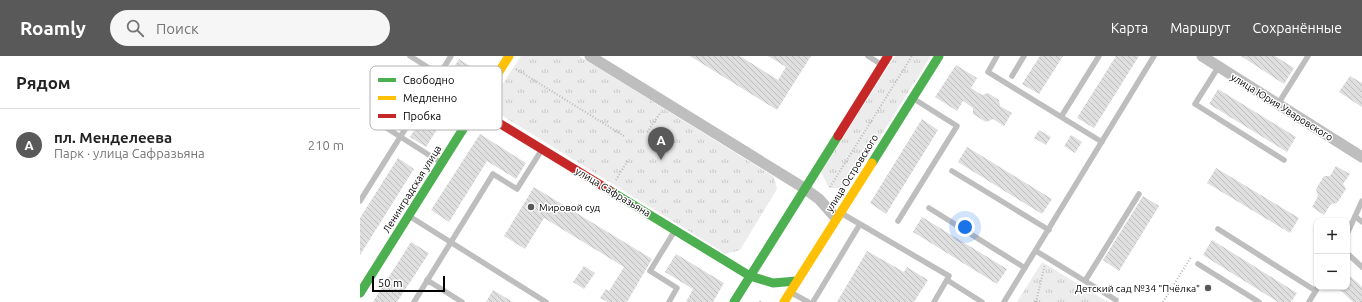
<!DOCTYPE html>
<html lang="ru">
<head>
<meta charset="utf-8">
<style>
  body { margin:0; font-family:Ubuntu,sans-serif; background:#f6f6f6; color:#222 }
  .controls { position:absolute; right:12px; bottom:12px; display:grid; overflow:hidden; border-radius:8px; box-shadow:0 1px 3px #0004 }
  .controls button { width:36px; height:36px; display:grid; place-items:center; padding:0; border:0; border-bottom:1px solid #e0e0e0; background:#fff; color:#222; font:20px sans-serif }
  .scale { position:absolute; left:12px; bottom:10px; width:73px; box-sizing:border-box; padding-left:4px; border:2px solid #000; border-top:0; font-size:11px; line-height:14px; white-space:nowrap; color:#000; -webkit-text-stroke:3px #fff; paint-order:stroke }
  .you { position:absolute; left:605px; top:171px; width:14px; height:14px; margin:-10px; border:3px solid #fff; border-radius:50%; background:#1a73e8; box-shadow:0 0 0 6px #1a73e833 }
  .badge { display:grid; place-items:center; width:26px; height:26px; border-radius:50%; background:#595959; color:#fff; font-size:13px; font-weight:700 }
  .pin { position:absolute; translate:-50% -33px; filter:drop-shadow(0 1px 2px #0008) }
  .pin::after { content:''; position:absolute; top:21px; width:14px; height:12px; background:inherit; clip-path:polygon(0 0,100% 0,50% 100%) }
  .list { margin:0; padding:0; list-style:none }
  h2 { display:flex; justify-content:space-between; align-items:center; height:52px; margin:0; padding:0 16px; font-size:17px }
  h2 small { font-size:13px; font-weight:400; color:#767676 }
  .list li { display:grid; grid-template-columns:26px 1fr auto; gap:12px; align-items:center; box-sizing:border-box; height:72px; padding:0 16px; border-top:1px solid #e0e0e0 }
  .list b { display:block; font-size:15px; white-space:nowrap }
  .list p { margin:0; font-size:13px; white-space:nowrap; color:#767676 }
  .list em { font-size:13px; font-style:normal; color:#767676 }
  .icon { flex:none; width:22px; height:22px; fill:none; stroke:currentColor; stroke-width:2; stroke-linecap:round; stroke-linejoin:round }
  .map { position:relative; flex:none; width:1002px; height:246px; overflow:hidden }
  header { display:flex; align-items:center; gap:24px; box-sizing:border-box; height:56px; padding:0 20px; background:#595959; color:#fff }
  header strong { font-size:19px }
  nav { display:flex; gap:22px; margin-inline-start:auto; font-size:14px }
  .search { width:280px; height:36px; background:#f6f6f6; display:flex; align-items:center; gap:10px; box-sizing:border-box; padding:0 14px; border-radius:22px; color:#767676; font-size:15px }
  main { display:flex }
  aside { flex:1; background:#fff }
  .map>svg:first-child { display:block }
  .grass { fill:url(#grass-tufts) }
  .building { fill:url(#building-back-hatch) }
  .lines { fill:none; stroke-linecap:round; stroke-linejoin:round }
  .path { stroke:#b9b9b9; stroke-width:2; stroke-dasharray:1 2; stroke-linecap:butt }
  .lane { stroke:#bebebe; stroke-width:5.5 }
  .street { stroke:#bebebe; stroke-width:11 }
  .fast { stroke:#4caf50; stroke-width:9 }
  .slow { stroke:#ffc107; stroke-width:9 }
  .jam { stroke:#c62828; stroke-width:9 }
  .poi-dot { fill:#595959; stroke:#fff; stroke-width:1.5 }
  .labels { text-anchor:middle; dominant-baseline:central; stroke-width:3; stroke-linejoin:round; paint-order:stroke }
  .street-label { font-size:10px; fill:#000; stroke:#fff }
  .poi-label { font-size:10px; fill:#000; stroke:#fff; text-anchor:start }
  .key { fill:#fff; stroke:#b2b2b2; stroke-width:1 }
  .key-label { font-size:11px; fill:#000 }
</style>
</head>
<body>
<header>
<strong>Roamly</strong>
<div class="search"><svg class="icon" aria-label="search" viewBox="0 0 24 24"><circle cx="10" cy="10" r="6"/><path d="M15 15l6 6"/></svg>Поиск</div>
<nav><a>Карта</a><a>Маршрут</a><a>Сохранённые</a></nav>
</header>
<main>
<aside>
<h2>Рядом<small></small></h2>
<ul class="list">
<li><span class="badge">A</span><div><b>пл. Менделеева</b><p>Парк · улица Сафразьяна</p></div><em>210 m</em></li>
</ul>
</aside>
<div class="map">
<svg width="1002" height="246" viewBox="0 0 1002 246">
  <defs>
    <pattern id="grass-tufts" width="24" height="20" patternUnits="userSpaceOnUse"><rect width="24" height="20" fill="#ececec"/><path d="M3 7l-1-3M5 7V3M7 7l1-3M15 17l-1-3M17 17v-4M19 17l1-3" fill="none" stroke="#c9c9c9"/></pattern>
    <pattern id="building-back-hatch" width="6" height="6" patternUnits="userSpaceOnUse"><rect width="6" height="6" fill="#dfdfdf"/><path d="M-1 5l2 2M0 0l6 6M5-1l2 2" fill="none" stroke="#bebebe"/></pattern>
  </defs>
  <rect width="100%" height="100%" fill="#fff"/>
  <!-- grass -->
  <path class="grass" d="M161,0H219L414,121L417,133L380,194L366,198L138,57L135,39Z
    M535,0H571L488,132H469L461,116Z
    M682,206L748,246H657Z"/>
  <!-- building -->
  <path class="building" d="M330,0H380L418,24L426,11L408,0H451L417,54Z
    M680,0H703L679,38L662,28Z
    M756,0H779L734,72L717,62Z
    M881,0H915L934,12L924,28Z
    M99,3L115,13L66,91L50,81Z
    M596,9L617,22L611,32L622,39L628,37L639,44L640,50L652,57L644,70L633,63L626,66L613,58V52L603,45L597,55L575,41Z
    M990,20L1002,27V51L979,36Z
    M858,33L936,81L927,96L849,48Z
    M562,63L578,74L526,158L510,147Z
    M679,74L691,81L686,89L674,82Z
    M120,78L166,107L156,123L127,105L89,166L71,154Z
    M711,79L722,86L715,97L704,90Z
    M607,91L692,143L682,158L598,106Z
    M38,102L54,113L0,199V162Z
    M976,110L990,118L983,128L986,133L977,147L971,148L964,159L952,151L958,140L956,133L964,120H970Z
    M856,112L939,162L930,177L847,127Z
    M174,131L292,203L267,246H248L240,242L246,233L249,235L264,211L184,162L165,193L144,180Z
    M783,140L799,150L759,215L743,204Z
    M562,161L647,213L637,228L553,176Z
    M852,184L937,237L931,246H918L843,199Z
    M51,186L69,197L37,246H13Z
    M507,195L544,216L547,211L568,224L554,246H477Z
    M316,198L364,227L353,246H326L333,233L305,216Z
    M224,210L235,217L224,233L213,226Z
    M987,217L1002,231V246H993L977,231H987Z
    M133,234L153,246H126Z"/>
  <g class="lines">
    <!-- path -->
    <path class="path" d="M156,13L264,80
      M287,76L301,56
      M256,124L268,104
      M470,131L552,0
      M400,246L401,244
      M676,246L685,208
      M803,246L831,201"/>
    <!-- lane -->
    <path class="lane" d="M50,0L80,19
      M508,0L522,9
      M637,0L628,16L742,86
      M859,10L835,48L924,104
      M652,20L664,0
      M918,48L948,0
      M701,61L739,0
      M25,71L80,106
      M592,115L689,174
      M0,145L91,0
      M569,152L665,212
      M481,157L589,220L574,246
      M49,160L186,246
      M995,160L1002,166
      M538,165L597,70L554,43
      M858,173L956,235
      M987,178L1002,145
      M676,195L756,244
      M987,197L1002,211
      M838,208L899,246
      M67,224L102,246
      M587,224L622,246
      M725,225L779,138
      M432,237L448,246
      M54,246L133,118L157,133L181,95
      M309,246L317,232L290,215L314,176
      M453,246L500,168
      M644,246L794,0
      M949,246L958,231"/>
    <!-- street -->
    <path class="street" d="M230,0L444,132L459,143L476,162
      M842,0L1002,101"/>
    <!-- fast -->
    <path class="fast" d="M512,107L579,0
      M249,134L390,220L413,227L437,225
      M0,237L115,54
      M374,246L478,80"/>
    <!-- slow -->
    <path class="slow" d="M115,54L149,0
      M424,246L512,107"/>
    <!-- jam -->
    <path class="jam" d="M116,53L249,134
      M478,80L528,0"/>
  </g>
  <!-- markers -->
  <g class="poi-dot">
    <circle cx="171" cy="151" r="4"/>
    <circle cx="848" cy="232" r="4"/>
  </g>
  <g class="labels">
    <!-- street labels -->
    <g class="street-label">
      <text transform="translate(922 51) rotate(32)">улица Юрия Уваровского</text>
      <text transform="translate(492 117) rotate(-58)">улица Островского</text>
      <text transform="translate(52 133) rotate(-58)">Ленинградская улица</text>
      <text transform="translate(253 136) rotate(31)">улица Сафразьяна</text>
    </g>
    <!-- poi labels -->
    <g class="poi-label">
      <text x="179" y="151">Мировой суд</text>
      <text x="840" y="232" text-anchor="end">Детский сад №34 "Пчёлка"</text>
    </g>
  </g>
  <!-- legend -->
  <rect x="10" y="10" width="132" height="64" rx="6" class="key"/>
  <rect x="18" y="22" width="18" height="4" fill="#4caf50"/>
  <rect x="18" y="40" width="18" height="4" fill="#ffc107"/>
  <rect x="18" y="58" width="18" height="4" fill="#c62828"/>
  <g class="key-label">
    <text x="43" y="28">Свободно</text>
    <text x="43" y="46">Медленно</text>
    <text x="43" y="64">Пробка</text>
  </g>
</svg>
<div class="controls">
<button>+</button>
<button>−</button>
</div>
<div class="scale">50 m</div>
<div class="you"></div>
<div class="pin badge" style="left:301px;top:104px">A</div>
</div>
</main>
</body>
</html>
